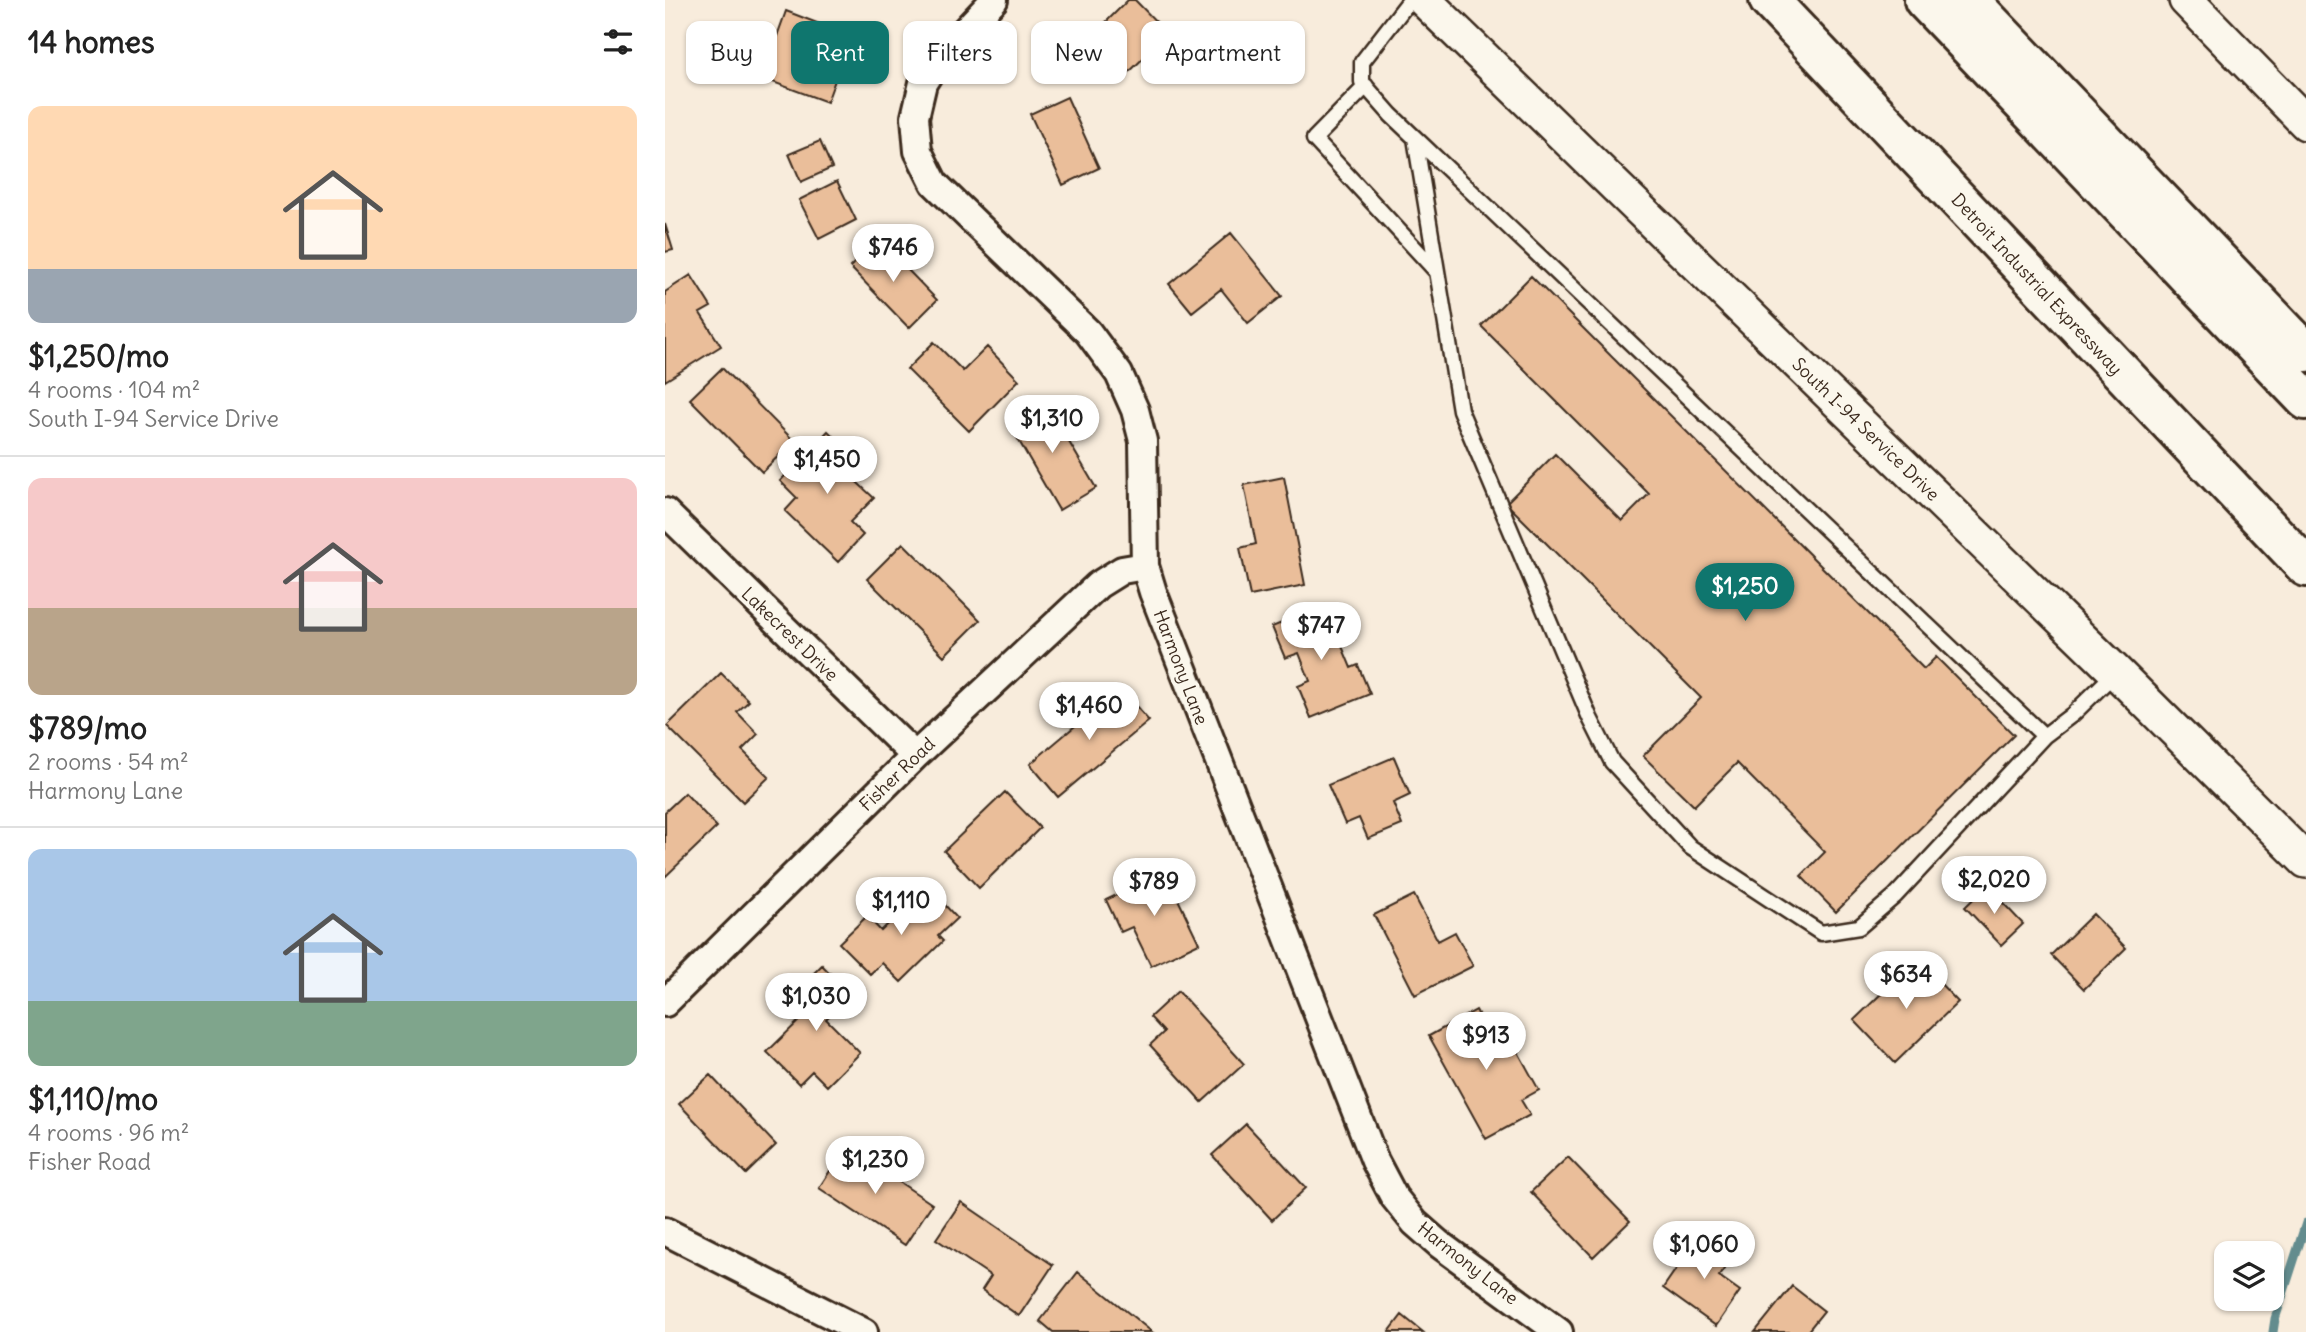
<!DOCTYPE html>
<meta charset="utf-8">
<style>
:root{--surface:#fff;--page:#f2f2f2;--text:#222;--muted:#767676;--line:#e0e0e0;--accent:#0f766e}
body{margin:0;font-family:Delius,sans-serif;background:var(--page);color:var(--text);height:100vh;display:flex;flex-direction:column;font-size:26px;white-space:nowrap}
*{box-sizing:border-box;margin:0}
p{font-size:23px;color:var(--muted)}
.icon{flex:none;width:38px;height:38px;fill:none;stroke:currentColor;stroke-width:2;stroke-linecap:round;stroke-linejoin:round}
.map{position:relative;flex:1;overflow:hidden}
.drawer{display:flex;flex-direction:column;background:var(--surface);width:665px}
.drawer>*{flex:none}
.banner{position:absolute;left:21px;top:21px;width:665px;height:63px;display:flex;gap:14px}
.buttons{position:absolute;left:1549px;top:1241px;display:grid;gap:14px}
.buttons a{display:grid;place-items:center;width:70px;height:70px;border-radius:14px;background:var(--surface);box-shadow:0 2px 5px #0004;font-size:35px}
.price{position:absolute;translate:-50% -60px;padding:0 16px;border-radius:24px;background:#fff;color:#222;font-size:23px;line-height:46px;filter:drop-shadow(0 2px 4px #0008)}
.price::after{content:'';position:absolute;left:50%;top:42px;width:21px;height:16px;margin-left:-10px;background:inherit;clip-path:polygon(0 0,100% 0,50% 100%)}
.price.selected{background:var(--accent);color:#fff}
ul{padding:0;list-style:none}
li{display:grid;align-content:center;gap:14px;height:371px;padding:0 28px}
li+li{border-top:2px solid var(--line)}
li span{display:grid;place-items:center;height:217px;border-radius:14px;color:#555}
li>.icon{margin-inline-start:auto}
span .icon{width:126px;height:126px;fill:#fffc;stroke-width:1}
li b{font-size:30px}
h2{display:flex;justify-content:space-between;align-items:center;height:84px;padding:0 28px;font-size:30px}
.tag{padding:0 24px;border-radius:14px;background:var(--surface);box-shadow:0 2px 5px #0004;font-size:24px;line-height:63px}
.tag.selected{background:var(--accent);color:#fff}
main{display:flex;flex:1;min-height:0}
.map>svg:first-child{display:block}
</style>
<main>
<section class="drawer">
<h2>14 homes<svg class="icon" aria-label="filters" viewBox="0 0 24 24"><path d="M4 7h16M4 17h16"/><circle cx="9" cy="7" r="2"/><circle cx="15" cy="17" r="2"/></svg></h2>
<ul>
<li><span style="background:linear-gradient(#ffd9b3 75%,#9aa5b1 0)"><svg class="icon" aria-label="home" viewBox="0 0 24 24"><path d="M3 11l9-7 9 7M6 9v11h12V9"/></svg></span><div><b>$1,250/mo</b><p>4 rooms · 104 m²</p><p>South I-94 Service Drive</p></div></li>
<li><span style="background:linear-gradient(#f6c9c9 60%,#b9a48a 0)"><svg class="icon" aria-label="home" viewBox="0 0 24 24"><path d="M3 11l9-7 9 7M6 9v11h12V9"/></svg></span><div><b>$789/mo</b><p>2 rooms · 54 m²</p><p>Harmony Lane</p></div></li>
<li><span style="background:linear-gradient(#a9c7e8 70%,#7fa58c 0)"><svg class="icon" aria-label="home" viewBox="0 0 24 24"><path d="M3 11l9-7 9 7M6 9v11h12V9"/></svg></span><div><b>$1,110/mo</b><p>4 rooms · 96 m²</p><p>Fisher Road</p></div></li>
</ul>
</section>
<div class="map">
<svg width="1641" height="1332" viewBox="0 0 1641 1332">
<rect width="100%" height="100%" fill="#f8ecdc"/>
<filter id="ink" filterUnits="userSpaceOnUse"><feTurbulence type="fractalNoise" baseFrequency=".0143" numOctaves="2"/><feDisplacementMap in="SourceGraphic" scale="14" xChannelSelector="R" yChannelSelector="G"/><feConvolveMatrix kernelMatrix="1 2 1 2 8 2 1 2 1" color-interpolation-filters="sRGB"/></filter>
<g filter="url(#ink)">
<g fill="none" stroke-linecap="round" stroke-linejoin="round">
<path stroke="#638c8e" stroke-width="9" d="M1608,1332L1610,1319L1641,1223"/>
</g>
<path fill="#eabe9a" stroke="#3b2a1e" stroke-width="2" d="M463,0H470L503,34L455,81L419,44Z
M121,11L186,36L162,102L97,78Z
M402,97L434,168L398,185L365,114Z
M155,141L167,168L136,182L124,154Z
M172,181L191,220L154,239L134,200Z
M0,224L8,250L0,252Z
M566,233L617,296L583,323L556,289L527,312L504,284Z
M213,239L272,300L244,328L185,267Z
M26,275L46,307L35,313L56,346L0,381V292Z
M866,276L1259,669L1271,657L1349,735L1171,912L1136,876L1160,852L1072,763L1029,806L978,756L1036,698L841,503L890,454L957,521L984,494L816,326Z
M269,342L298,371L322,347L354,380L304,431L242,369Z
M57,368L129,441L97,472L25,399Z
M380,401L431,488L394,510L343,422Z
M163,431L192,459L180,471L209,498L185,522L198,535L173,562L120,511L132,498L115,481Z
M619,477L640,585L585,596L575,548L591,544L579,485Z
M238,543L315,620L279,656L202,579Z
M660,605L686,668L693,665L705,694L646,718L633,686L645,681L634,653L620,658L607,627Z
M56,673L84,701L72,712L93,734L77,750L104,777L78,802L2,726Z
M455,688L484,721L393,797L365,764Z
M729,757L745,795L728,803L737,825L703,839L694,818L680,824L663,785Z
M340,792L375,828L314,888L279,851Z
M20,793L52,827L0,877V812Z
M500,872L534,943L486,966L467,927L456,932L441,900Z
M262,886L292,918L273,936L278,941L236,982L217,963L205,974L174,943L202,916L216,931Z
M1322,886L1358,924L1336,945L1300,907Z
M749,895L773,941L790,932L808,966L750,995L709,915Z
M1428,914L1461,948L1419,989L1386,955Z
M1252,959L1293,1002L1230,1063L1189,1020Z
M157,965L185,994L161,1019L195,1053L162,1086L147,1071L134,1084L102,1052L145,1010L128,994Z
M513,991L579,1064L537,1102L485,1045L499,1032L485,1017Z
M811,1010L821,1029L836,1021L874,1090L856,1100L865,1115L821,1139L764,1036Z
M45,1075L111,1145L81,1174L14,1104Z
M581,1124L641,1188L607,1220L547,1155Z
M181,1146L267,1204L240,1245L154,1188Z
M903,1157L965,1221L928,1257L866,1192Z
M296,1202L388,1265L354,1316L317,1290L326,1276L271,1239Z
M1035,1234L1068,1257L1054,1276L1075,1291L1051,1326L998,1288Z
M413,1272L487,1332H388L375,1321Z
M1127,1286L1159,1311L1142,1332H1090Z
M737,1315L758,1332H724Z"/>
<g fill="none" stroke-linecap="round" stroke-linejoin="round">
<g stroke="#3b2a1e" stroke-width="19">
<path id="service" d="M745,0L697,62V82L726,115L1379,736L1408,714L1451,672
M701,86L649,139L772,272
M750,138L795,410L925,718L947,762L1025,847L1156,933L1194,927L1230,896L1379,736"/>
</g>
<g stroke="#3b2a1e" stroke-width="32">
<path id="minor" d="M329,0L274,58L258,83L250,117L253,151L269,183L423,332L454,374L470,410L478,441L480,566L488,592L710,1161L729,1197L750,1223L774,1244L894,1332
M0,512L250,756
M0,1003L250,756L433,585L457,570L480,566
M0,1231L199,1332"/>
</g>
<g stroke="#3b2a1e" stroke-width="38">
<path id="tertiary" d="M759,0L1451,672L1641,861
M1521,0L1641,123"/>
</g>
<g stroke="#3b2a1e" stroke-width="44">
<path id="motorway" d="M1104,0L1641,567
M1259,0L1641,400
M1304,0L1641,352"/>
</g>
<use href="#service" stroke="#fbf7ec" stroke-width="14"/>
<use href="#minor" stroke="#fbf7ec" stroke-width="26"/>
<use href="#tertiary" stroke="#fbf7ec" stroke-width="33"/>
<use href="#motorway" stroke="#fbf7ec" stroke-width="38"/>
</g>
</g>
<g text-anchor="middle" dominant-baseline="central" stroke-width="7" stroke-linejoin="round" paint-order="stroke">
<g font-size="18" fill="#3b2a1e" stroke="#fbf7ec">
<text transform="translate(1372 284) rotate(47)">Detroit Industrial Expressway</text>
<text transform="translate(1201 429) rotate(44)">South I-94 Service Drive</text>
<text transform="translate(125 634) rotate(44)">Lakecrest Drive</text>
<text transform="translate(516 667) rotate(69)">Harmony Lane</text>
<text transform="translate(232 774) rotate(-44)">Fisher Road</text>
<text transform="translate(803 1263) rotate(38)">Harmony Lane</text>
</g>
</g>
</svg>
<div class="buttons">
<a><svg class="icon" aria-label="layers" viewBox="0 0 24 24"><path d="M12 4l9 5-9 5-9-5zM3 14l9 5 9-5"/></svg></a>
</div>
<b class="price" style="left:228px;top:284px">$746</b>
<b class="price" style="left:387px;top:455px">$1,310</b>
<b class="price" style="left:162px;top:496px">$1,450</b>
<b class="price selected" style="left:1080px;top:623px">$1,250</b>
<b class="price" style="left:656px;top:662px">$747</b>
<b class="price" style="left:424px;top:742px">$1,460</b>
<b class="price" style="left:1329px;top:916px">$2,020</b>
<b class="price" style="left:489px;top:918px">$789</b>
<b class="price" style="left:236px;top:937px">$1,110</b>
<b class="price" style="left:1241px;top:1011px">$634</b>
<b class="price" style="left:151px;top:1033px">$1,030</b>
<b class="price" style="left:821px;top:1072px">$913</b>
<b class="price" style="left:210px;top:1196px">$1,230</b>
<b class="price" style="left:1039px;top:1281px">$1,060</b>
<div class="banner">
<a class="tag">Buy</a>
<a class="tag selected">Rent</a>
<a class="tag">Filters</a>
<a class="tag">New</a>
<a class="tag">Apartment</a>
</div>
</div>
</main>
